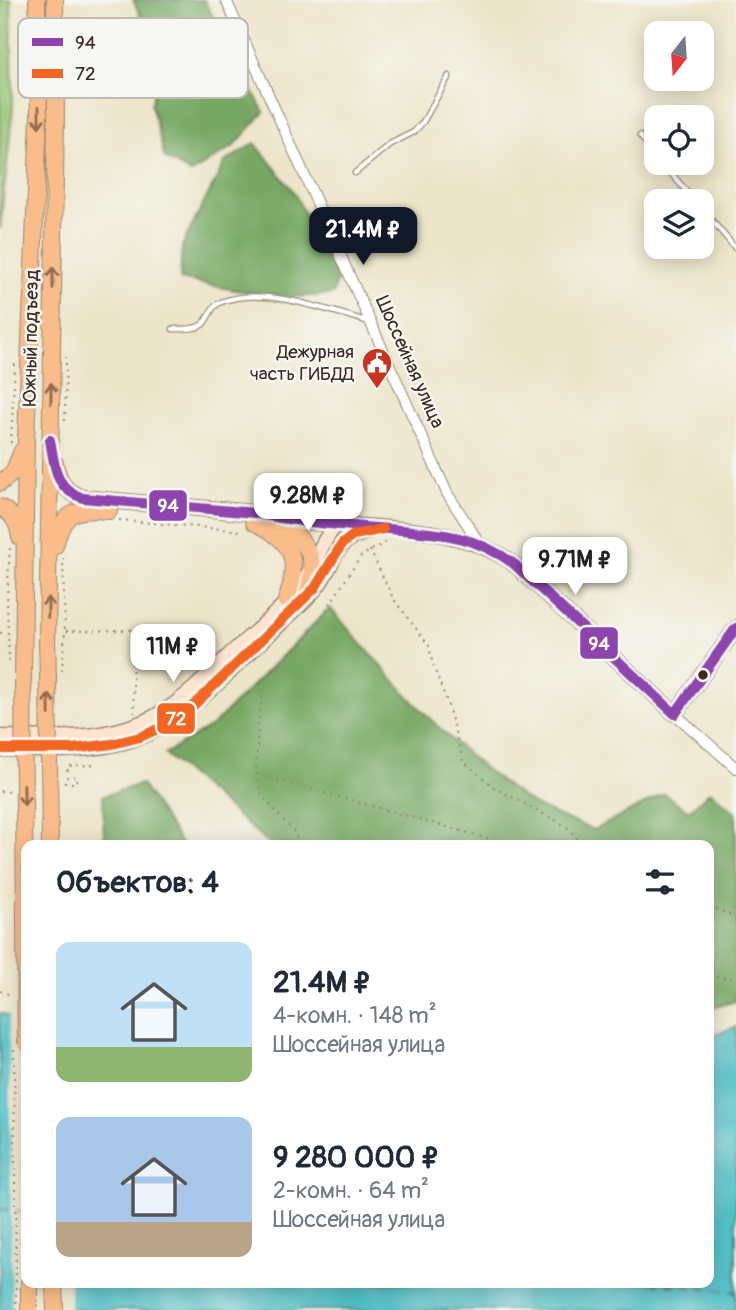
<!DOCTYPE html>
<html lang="ru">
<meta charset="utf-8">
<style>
:root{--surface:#fff;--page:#f6f6f7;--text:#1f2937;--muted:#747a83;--accent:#111827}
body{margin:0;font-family:Pangolin,sans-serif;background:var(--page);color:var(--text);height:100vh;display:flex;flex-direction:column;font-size:26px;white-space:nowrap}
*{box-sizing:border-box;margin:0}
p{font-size:23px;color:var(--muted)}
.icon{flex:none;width:38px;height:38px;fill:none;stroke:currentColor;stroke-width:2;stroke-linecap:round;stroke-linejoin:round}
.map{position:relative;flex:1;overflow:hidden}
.panel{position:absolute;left:21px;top:840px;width:693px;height:448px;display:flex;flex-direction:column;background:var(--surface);border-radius:14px;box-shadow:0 4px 18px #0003}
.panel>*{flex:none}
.needle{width:46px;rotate:197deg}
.tools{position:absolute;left:644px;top:21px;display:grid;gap:14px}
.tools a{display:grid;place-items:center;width:70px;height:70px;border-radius:14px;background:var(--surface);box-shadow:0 4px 18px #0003;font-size:35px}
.price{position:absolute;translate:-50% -60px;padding:0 16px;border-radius:14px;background:#fff;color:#222;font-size:23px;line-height:46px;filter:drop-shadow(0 2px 4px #0008)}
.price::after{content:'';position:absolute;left:50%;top:42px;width:21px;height:16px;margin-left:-10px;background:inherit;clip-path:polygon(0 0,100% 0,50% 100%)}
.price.current{background:var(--accent);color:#fff}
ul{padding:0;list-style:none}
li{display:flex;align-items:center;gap:21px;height:175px;padding:0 35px}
li span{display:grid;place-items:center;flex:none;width:196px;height:140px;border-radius:14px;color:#555}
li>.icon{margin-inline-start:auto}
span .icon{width:84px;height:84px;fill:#fffc;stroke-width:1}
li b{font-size:30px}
h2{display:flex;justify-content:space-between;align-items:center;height:84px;padding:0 35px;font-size:30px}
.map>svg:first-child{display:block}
</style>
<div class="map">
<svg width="736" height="1310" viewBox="0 0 736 1310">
<rect width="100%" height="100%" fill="#f6f6f2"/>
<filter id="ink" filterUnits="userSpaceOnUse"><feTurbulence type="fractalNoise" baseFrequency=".0143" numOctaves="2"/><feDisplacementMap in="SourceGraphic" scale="14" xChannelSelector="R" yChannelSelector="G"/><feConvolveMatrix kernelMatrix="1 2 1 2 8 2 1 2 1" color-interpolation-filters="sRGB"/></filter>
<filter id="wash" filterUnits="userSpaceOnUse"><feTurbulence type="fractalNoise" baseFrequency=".00686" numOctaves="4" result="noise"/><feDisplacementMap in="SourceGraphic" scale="28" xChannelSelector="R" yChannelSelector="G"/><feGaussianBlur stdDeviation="1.57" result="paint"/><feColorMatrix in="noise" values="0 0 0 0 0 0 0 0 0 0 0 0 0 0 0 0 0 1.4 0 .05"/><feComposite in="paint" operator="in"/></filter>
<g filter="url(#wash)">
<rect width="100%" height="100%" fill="#ede5c9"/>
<path fill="#94c271" stroke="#687648" stroke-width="2" d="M0,0H11L13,106L0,229Z"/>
<path fill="#77a863" stroke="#596940" stroke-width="2" d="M133,0H204L264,112L234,146L191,173L165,158L151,105L161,59Z
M255,143L293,191L337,277L333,294C283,302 229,289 180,279L182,246L225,162Z
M330,608C390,676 449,748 525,799C545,812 572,821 594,830L664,794L689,811L710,791L736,813V1001L709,1009V845H271L165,754L213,725Z
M141,784L182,845H104L103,796Z"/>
<path fill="#51bfc6" stroke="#467472" stroke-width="2" d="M0,1013L26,1022V1283H709V1037L736,1027V1310H0Z"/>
<path fill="#ede5c9" d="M9,1012L26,1019V1283H70V1310H12Z"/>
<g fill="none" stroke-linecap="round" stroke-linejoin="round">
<path stroke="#425750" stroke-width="2" stroke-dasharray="9 7" stroke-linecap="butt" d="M0,1209L26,1212
M651,1283L736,1292"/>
</g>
</g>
<g filter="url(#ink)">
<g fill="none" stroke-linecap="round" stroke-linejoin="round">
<g stroke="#948874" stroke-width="7">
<path id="lane" d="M640,136L656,155
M662,163L695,201
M355,173L390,144L414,132L423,122L449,76
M702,209L736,249
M173,329C181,329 198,330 204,323C210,316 211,306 221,302C264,285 328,311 370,322"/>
</g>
<g stroke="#948874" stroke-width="12">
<path id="street" d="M226,0L447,493L480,544
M675,714L736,768"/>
</g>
<g stroke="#948874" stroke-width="17">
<path id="secondary" d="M0,737C53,738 114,742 161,713C189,697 211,672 234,651C256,631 281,611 299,588C315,568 319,543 337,524C398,530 463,527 514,564L675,714L736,628
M0,749C45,750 94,753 137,738C183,722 216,684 250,652C272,631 295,611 315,589C338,562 330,540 371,531"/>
</g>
<g stroke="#948874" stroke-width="18">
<path id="primary" d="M55,463C59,482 65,492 83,498L255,513L282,520L337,524
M0,483L13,473L22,451
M0,507C13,514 18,523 20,537
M282,520C309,547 319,558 307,596
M254,522C293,541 301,559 286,601
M55,546C64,511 74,508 109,511
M48,677L47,642L56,117L55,0
M23,678L26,439L39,117L37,0
M29,1283V1310
M54,1283L55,1310"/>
</g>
<path stroke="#948874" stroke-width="2" stroke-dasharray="2 5" stroke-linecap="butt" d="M65,421L66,357
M11,443L15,364
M119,520L243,531
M370,550L393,598L429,646L433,665L447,702L463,761L495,788L566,826L583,845
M66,631L131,630L134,713
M0,633L7,632
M9,662L7,600L10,545
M62,671L65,631L63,558
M257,774L512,845
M64,783H76L77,776L67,777L68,766L92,765V761
M0,791L9,792
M299,845L294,832L262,796L256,774L258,723L265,679L306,641L361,556L386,542
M709,906L736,917
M709,977L736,978
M0,991L11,995"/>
<use href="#lane" stroke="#fff" stroke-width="4.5"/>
<use href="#street" stroke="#fff" stroke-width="10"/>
<use href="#secondary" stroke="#fde4d0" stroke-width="14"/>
<use href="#primary" stroke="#f9bc8a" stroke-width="16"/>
<g stroke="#948874" stroke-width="18" stroke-linecap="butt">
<path id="primary-bridge" d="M48,677L50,845
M23,678L26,1044"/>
</g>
<path stroke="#948874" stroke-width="2" stroke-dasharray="2 5" stroke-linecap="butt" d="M14,1049L16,1310"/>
<use href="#primary-bridge" stroke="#f9bc8a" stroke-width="16"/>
<g stroke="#f6f6f2" stroke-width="16">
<path id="bus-1" d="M50,440C55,466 54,489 83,498L255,513C298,523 343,525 388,529C437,533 473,534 514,564L675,714L736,628"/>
</g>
<g stroke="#f6f6f2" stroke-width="16">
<path id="bus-2" d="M0,749H72L112,744L140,737L167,725L194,705L315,588L342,544L354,535L383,529"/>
</g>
<use href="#bus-1" stroke="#8e44ad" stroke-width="10"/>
<use href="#bus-2" stroke="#f26522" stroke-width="10"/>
</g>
<defs><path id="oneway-shaft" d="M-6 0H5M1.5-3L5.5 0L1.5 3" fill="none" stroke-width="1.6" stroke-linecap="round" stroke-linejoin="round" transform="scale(1.75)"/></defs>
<g stroke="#906c4f">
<use href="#oneway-shaft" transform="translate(39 117) rotate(90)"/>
<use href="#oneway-shaft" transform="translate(53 278) rotate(-89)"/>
<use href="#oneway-shaft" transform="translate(51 393) rotate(-89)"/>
<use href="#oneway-shaft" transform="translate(48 607) rotate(-89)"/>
<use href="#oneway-shaft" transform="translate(49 704) rotate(-91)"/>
<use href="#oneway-shaft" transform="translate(24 795) rotate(89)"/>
</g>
</g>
<defs>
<g id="civic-pin" transform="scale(1.575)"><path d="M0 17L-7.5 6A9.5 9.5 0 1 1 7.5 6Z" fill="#c8321e" stroke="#f6f6f2"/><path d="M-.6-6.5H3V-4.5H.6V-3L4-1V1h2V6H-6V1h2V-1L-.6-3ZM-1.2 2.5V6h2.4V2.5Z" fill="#fff"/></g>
</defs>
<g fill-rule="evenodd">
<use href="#civic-pin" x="377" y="363"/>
</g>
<circle fill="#3b2a1e" stroke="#f6f6f2" stroke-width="2.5" cx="703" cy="675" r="6"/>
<g text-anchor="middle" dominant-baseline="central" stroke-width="5" stroke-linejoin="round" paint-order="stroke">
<g font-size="19" fill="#3b2a1e" stroke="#f6f6f2">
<text transform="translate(31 338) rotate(-89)">Южный подъезд</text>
<text transform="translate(410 362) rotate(66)">Шоссейная улица</text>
</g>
<g font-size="19" fill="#3b2a1e" stroke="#f6f6f2" text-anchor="end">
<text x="354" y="352">Дежурная<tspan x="354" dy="22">часть ГИБДД</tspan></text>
</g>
</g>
<rect x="18" y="18" width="230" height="80" rx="10" fill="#f6f6f2" stroke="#beb9b2" stroke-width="2"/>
<rect x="32" y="38" width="31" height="8" fill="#8e44ad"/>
<rect x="32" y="69" width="31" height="9" fill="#f26522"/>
<g font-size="19" fill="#3b2a1e">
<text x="75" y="49">94</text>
<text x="75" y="80">72</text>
</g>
<g stroke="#f6f6f2" stroke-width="2.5">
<rect x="148" y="489" width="40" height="33" rx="7" fill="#8e44ad"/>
<rect x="579" y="626" width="40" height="34" rx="7" fill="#8e44ad"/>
<rect x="156" y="702" width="40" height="33" rx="7" fill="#f26522"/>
</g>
<g font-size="19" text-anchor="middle" font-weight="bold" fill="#fff">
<text x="168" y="512">94</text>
<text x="599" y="650">94</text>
<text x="176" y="725">72</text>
</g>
</svg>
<div class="tools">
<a><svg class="needle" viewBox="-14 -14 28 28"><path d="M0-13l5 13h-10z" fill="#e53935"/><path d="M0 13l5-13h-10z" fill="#747a83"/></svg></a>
<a><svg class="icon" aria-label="locate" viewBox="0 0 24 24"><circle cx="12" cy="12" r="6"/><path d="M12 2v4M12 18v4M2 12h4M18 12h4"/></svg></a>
<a><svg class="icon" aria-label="layers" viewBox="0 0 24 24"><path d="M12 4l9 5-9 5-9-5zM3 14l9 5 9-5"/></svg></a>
</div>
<b class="price current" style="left:363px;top:267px">21.4M ₽</b>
<b class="price" style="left:308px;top:533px">9.28M ₽</b>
<b class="price" style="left:575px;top:597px">9.71M ₽</b>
<b class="price" style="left:173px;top:684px">11M ₽</b>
<section class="panel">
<h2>Объектов: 4<svg class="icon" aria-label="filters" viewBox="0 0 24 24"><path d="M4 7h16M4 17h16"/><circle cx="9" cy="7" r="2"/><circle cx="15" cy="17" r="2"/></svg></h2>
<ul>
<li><span style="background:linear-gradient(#bfe0f5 75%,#8fb573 0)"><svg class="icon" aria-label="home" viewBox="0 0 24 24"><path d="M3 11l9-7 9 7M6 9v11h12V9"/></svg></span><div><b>21.4M ₽</b><p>4-комн. · 148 m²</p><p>Шоссейная улица</p></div></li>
<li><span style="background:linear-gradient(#a9c7e8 75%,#b9a48a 0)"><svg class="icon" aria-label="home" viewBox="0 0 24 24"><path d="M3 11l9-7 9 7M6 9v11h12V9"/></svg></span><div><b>9 280 000 ₽</b><p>2-комн. · 64 m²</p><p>Шоссейная улица</p></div></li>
</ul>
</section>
</div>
